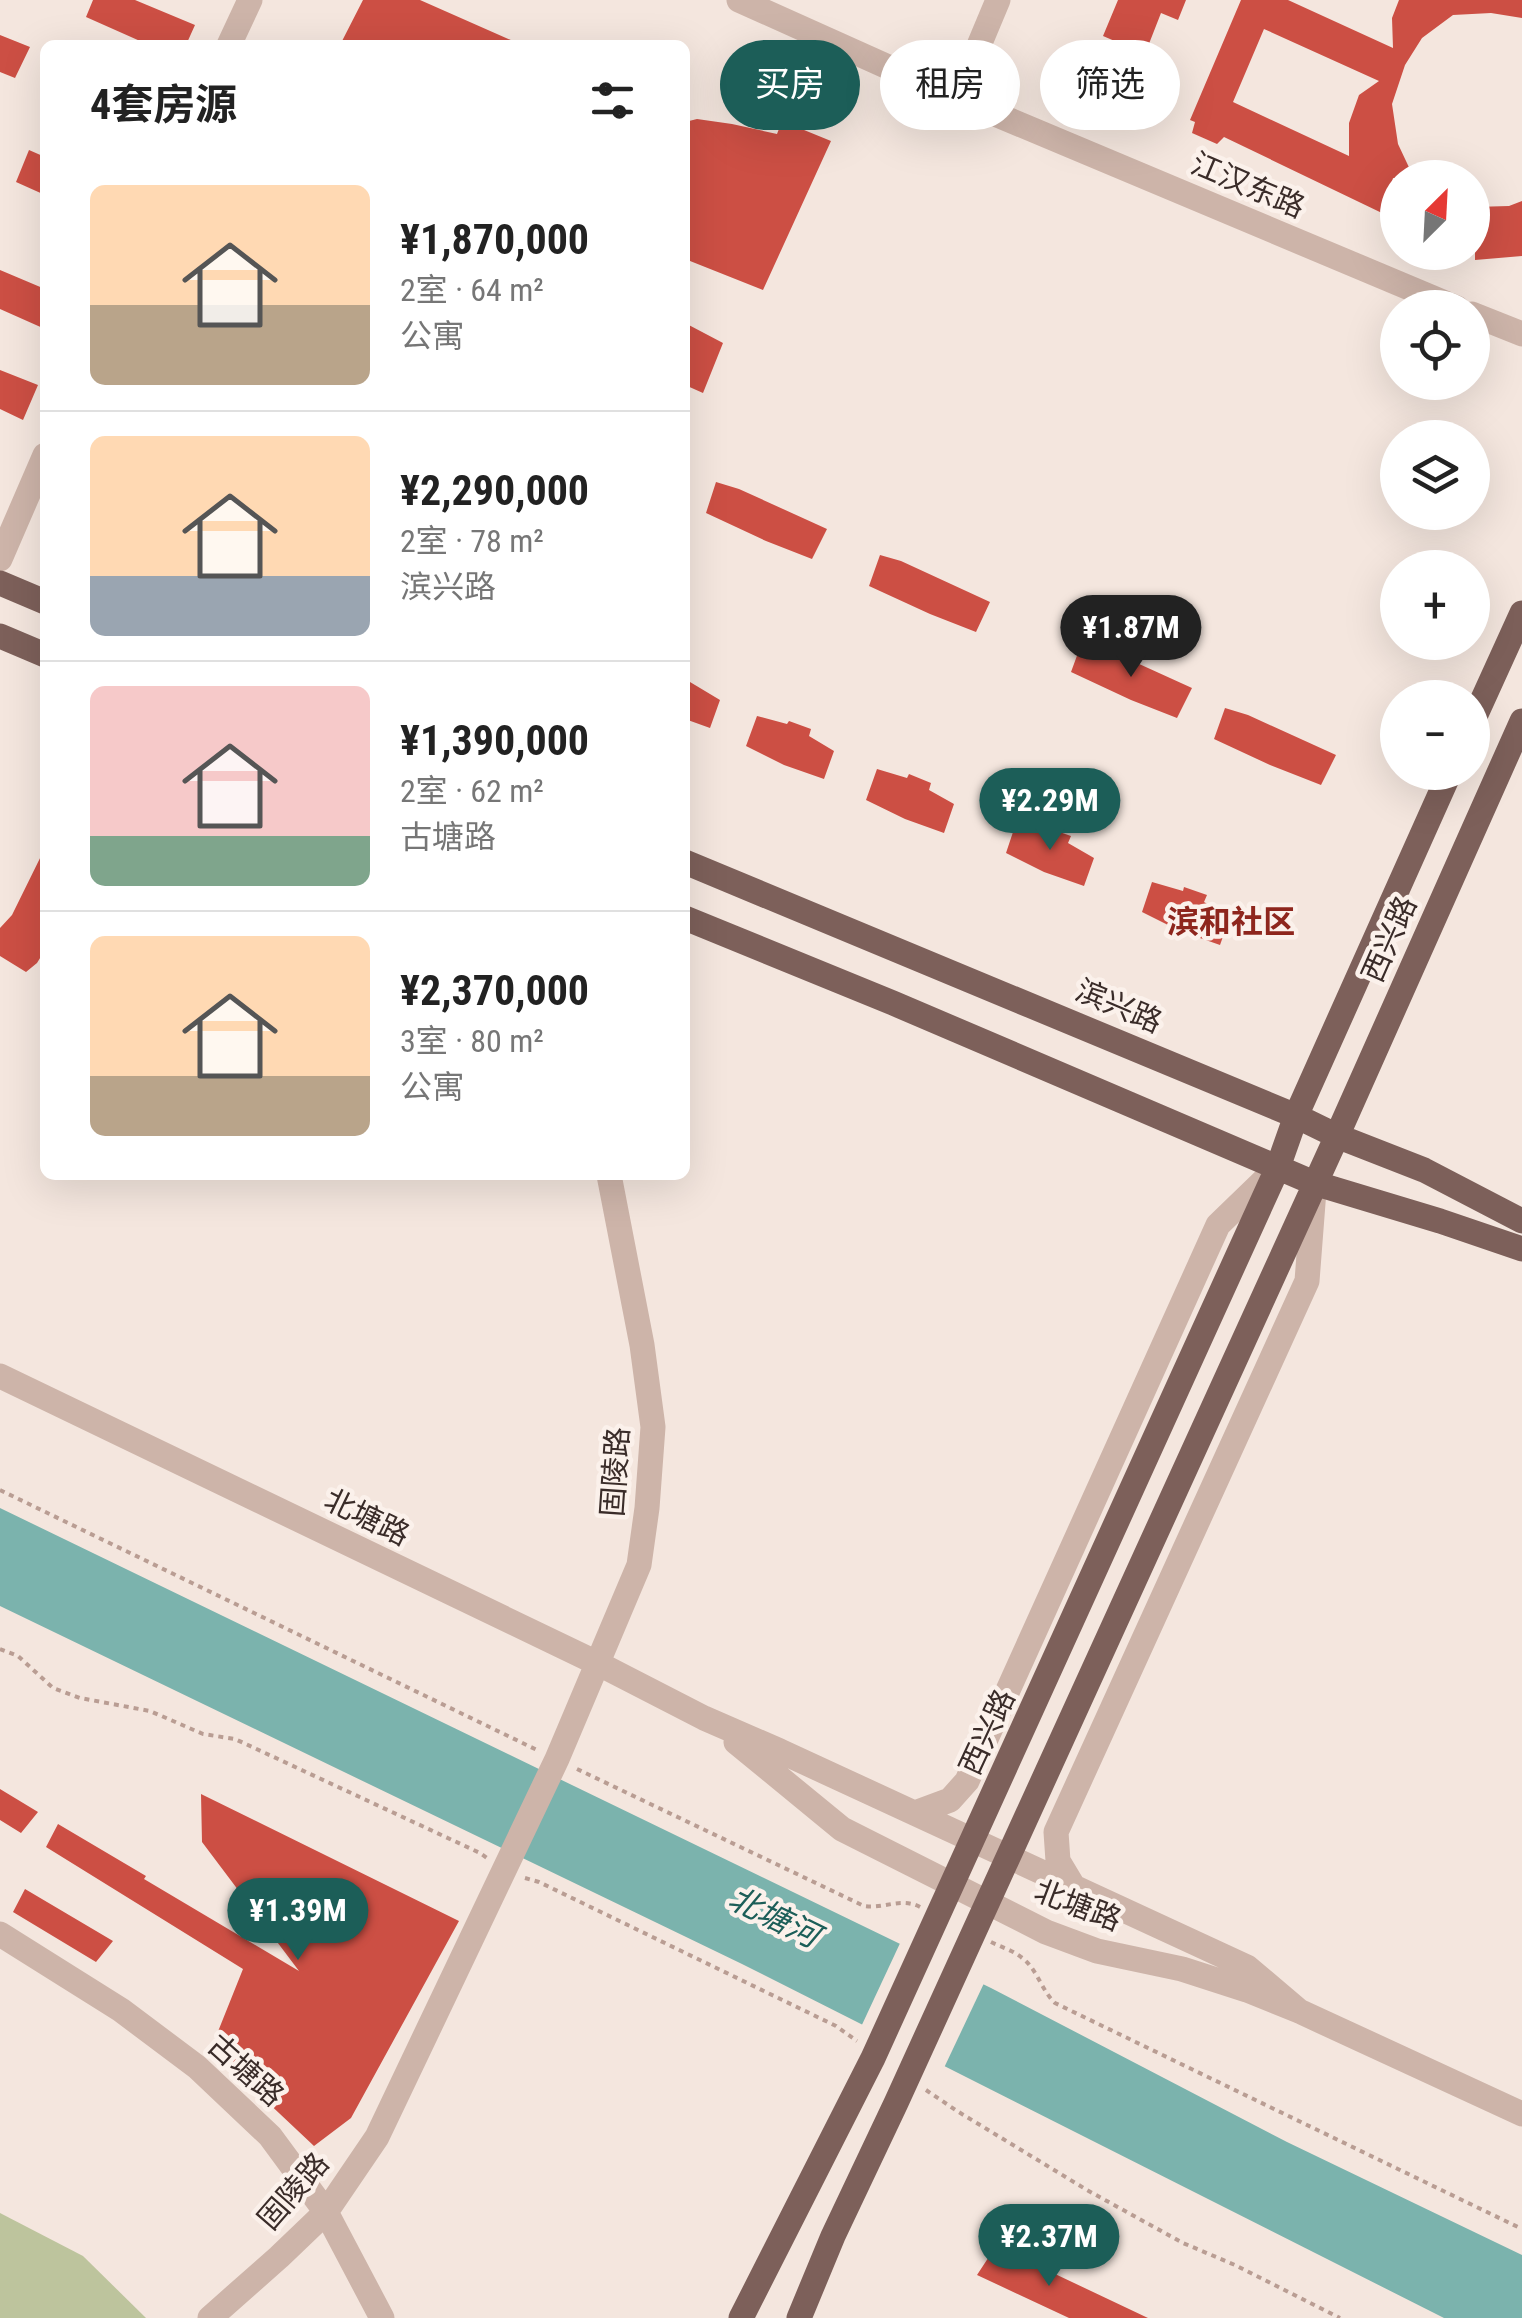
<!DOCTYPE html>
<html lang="zh">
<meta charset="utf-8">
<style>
:root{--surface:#fff;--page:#f2f2f2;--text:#222;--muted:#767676;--line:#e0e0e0;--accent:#1c5e58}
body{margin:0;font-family:"Roboto Condensed","Noto Sans SC",sans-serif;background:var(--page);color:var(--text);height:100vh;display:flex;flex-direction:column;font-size:38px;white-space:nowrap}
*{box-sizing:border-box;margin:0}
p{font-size:32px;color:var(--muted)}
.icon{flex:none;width:55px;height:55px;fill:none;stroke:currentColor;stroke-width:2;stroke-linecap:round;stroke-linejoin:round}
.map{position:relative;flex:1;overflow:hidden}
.panel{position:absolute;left:40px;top:40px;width:650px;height:1140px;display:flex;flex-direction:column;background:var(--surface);border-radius:15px;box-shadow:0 10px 40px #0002}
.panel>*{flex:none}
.top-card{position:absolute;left:720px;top:40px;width:650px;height:90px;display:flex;gap:20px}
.needle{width:65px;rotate:24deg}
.buttons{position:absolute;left:1380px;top:160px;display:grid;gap:20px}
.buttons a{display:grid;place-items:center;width:110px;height:110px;border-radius:50%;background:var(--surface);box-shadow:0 10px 40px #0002;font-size:50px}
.price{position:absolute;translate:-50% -85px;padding:0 22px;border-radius:35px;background:var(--accent);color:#fff;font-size:32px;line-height:65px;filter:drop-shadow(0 2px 5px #0008)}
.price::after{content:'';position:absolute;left:50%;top:60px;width:30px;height:22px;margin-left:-15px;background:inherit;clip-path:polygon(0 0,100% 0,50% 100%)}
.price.current{background:#222;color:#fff}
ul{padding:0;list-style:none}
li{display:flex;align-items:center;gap:30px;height:250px;padding:0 50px}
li+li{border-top:2px solid var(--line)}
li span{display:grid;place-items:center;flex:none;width:280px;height:200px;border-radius:15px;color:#555}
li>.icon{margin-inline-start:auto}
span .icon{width:120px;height:120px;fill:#fffc;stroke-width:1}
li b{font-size:42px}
h2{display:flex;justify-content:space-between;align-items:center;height:120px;padding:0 50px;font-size:42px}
.pill{padding:0 35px;border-radius:45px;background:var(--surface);box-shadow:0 10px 40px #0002;font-size:35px;line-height:90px}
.pill.current{background:var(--accent);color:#fff}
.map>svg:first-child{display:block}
</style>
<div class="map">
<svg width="1522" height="2318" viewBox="0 0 1522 2318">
<rect width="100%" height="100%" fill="#f4e6de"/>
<path fill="#bdc49d" d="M0,2213L83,2256L146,2318H0Z"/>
<path fill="#7bb3ad" d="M0,1508L991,1988L1287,2142L1522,2255V2318H1444L742,1964L0,1606Z"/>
<path fill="#f4e6de" d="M902,1939L986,1979L943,2070L860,2029Z"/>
<path fill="#cc4f44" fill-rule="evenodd" d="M93,0H135L195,25L186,45H149L86,17Z
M363,0H420L522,45H340Z
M1118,0H1186L1178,20L1161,13L1145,54L1103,36Z
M1241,0H1288L1393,48L1392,18L1399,0H1522V18L1491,13L1453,15L1422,38L1405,65L1392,104L1398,144L1414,178H1393L1384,214L1224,137L1217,144L1192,133L1195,122L1190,120ZM1264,29L1379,81L1359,95L1349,123V156L1233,102Z
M0,35L30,47L15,78L0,72Z
M697,119L732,124L777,134L782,121L831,141L763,290L685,259V122Z
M29,150L45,157V195L16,182Z
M1522,201V256L1475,260V234L1482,227L1473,218L1474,207L1509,206Z
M0,270L45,289V329L0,309Z
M685,323L723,343L703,393L685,385Z
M0,370L38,385L23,420L0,409Z
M716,482L739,489L827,529L812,559L766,541L706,513Z
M880,555L901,561L990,602L976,632L930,614L869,586Z
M1082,642L1104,648L1192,688L1177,718L1131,700L1071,672Z
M685,679L720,700L710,728L685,719Z
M1225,708L1248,715L1336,755L1321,785L1270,765L1214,739Z
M757,716L787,724L789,721L811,729L809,736L834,751L824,779L784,765L746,746Z
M877,769L907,778L909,774L931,783L929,790L954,804L944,833L905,819L866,800Z
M1016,823L1047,831L1048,828L1071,836L1068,843L1094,858L1084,886L1044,872L1006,853Z
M45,848V950L37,963L26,972L0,956V928L12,915Z
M1152,882L1183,891L1184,887L1207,895L1204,902L1230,917L1220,945L1180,931L1142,912Z
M0,1789L38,1812L21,1833L0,1820Z
M201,1794L459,1921L351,2118L314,2146L211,2049L243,1969L46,1847L58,1824L146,1876L144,1879L299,1971L202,1842Z
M25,1889L113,1941L96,1962L13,1912Z
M996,2246L1148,2318H1069L977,2275Z"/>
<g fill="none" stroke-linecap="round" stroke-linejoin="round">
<path stroke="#b99d93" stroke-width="4" stroke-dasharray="5 5" stroke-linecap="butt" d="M0,1490L537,1750
M0,1649L18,1656L53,1688L80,1698L150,1711L203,1734L235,1739L480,1853L487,1858
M577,1769L864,1906C884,1909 901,1897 920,1907
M525,1878L539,1882L836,2026L857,2041
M991,1942C1001,1947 1012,1950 1021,1957C1037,1968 1041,1990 1055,2003L1522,2229
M926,2090L957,2111L1087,2190L1183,2243L1235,2265L1340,2318"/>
<path stroke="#cdb4a9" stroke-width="25" d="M739,0L957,98L1457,308
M229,45L250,0
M957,98L998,0
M1472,314L1522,334
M0,559L45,455
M0,1376L599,1664L704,1718L780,1751L1247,1967L1299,2011
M736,1742L842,1829L1046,1932L1097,1951L1182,1969L1247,1990L1299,2011L1522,2114
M915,1813L950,1800L967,1781L1218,1225L1278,1167
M1073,1886L1058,1861L1056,1832L1307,1281L1314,1190
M0,1934L121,2010L197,2067L270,2136L326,2212L382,2318
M210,2318L279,2257L326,2212L377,2137L557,1759L639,1565L647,1508L653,1427L642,1345L609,1175"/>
<path stroke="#7d605a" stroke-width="25" d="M0,583L45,602
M0,636L45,655
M1472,723L1522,613
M685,862L1296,1116L1337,1136L1424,1170L1522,1221
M685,918L893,1003L1314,1183L1440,1221L1522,1249
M741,2318L873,2058L1278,1167L1296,1116L1450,772
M799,2318L833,2236L896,2103L1337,1136L1522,721"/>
</g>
<g text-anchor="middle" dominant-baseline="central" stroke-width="9" stroke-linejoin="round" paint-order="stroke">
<g font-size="30" fill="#3a2c29" stroke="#fbf1eb">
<text transform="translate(1248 185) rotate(23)">江汉东路</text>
<text transform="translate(1389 939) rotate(-66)">西兴路</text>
<text transform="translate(1119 1006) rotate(23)">滨兴路</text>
<text transform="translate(615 1472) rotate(-86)">固陵路</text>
<text transform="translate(367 1517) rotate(26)">北塘路</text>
<text transform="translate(987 1732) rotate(-65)">西兴路</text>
<text transform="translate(1078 1905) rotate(21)">北塘路</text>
<text transform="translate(246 2070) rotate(42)">古塘路</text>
<text transform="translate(293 2191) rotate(-49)">固陵路</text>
</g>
<g font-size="32" font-weight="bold" fill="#8e261d" stroke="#fbf1eb">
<text x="1231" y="922">滨和社区</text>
</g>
<g font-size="32" font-style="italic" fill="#1c5e58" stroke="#fbf1eb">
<text transform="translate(774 1917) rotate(26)">北塘河</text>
</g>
</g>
</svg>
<div class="buttons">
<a><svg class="needle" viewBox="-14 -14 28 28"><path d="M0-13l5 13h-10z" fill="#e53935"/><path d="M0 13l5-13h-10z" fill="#767676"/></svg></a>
<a><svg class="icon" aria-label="locate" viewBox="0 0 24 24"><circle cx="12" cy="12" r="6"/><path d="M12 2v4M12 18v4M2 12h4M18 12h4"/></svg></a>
<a><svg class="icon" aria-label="layers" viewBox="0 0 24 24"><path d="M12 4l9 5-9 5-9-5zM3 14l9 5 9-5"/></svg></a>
<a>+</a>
<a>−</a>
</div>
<b class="price current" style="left:1131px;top:680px">¥1.87M</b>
<b class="price" style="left:1050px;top:853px">¥2.29M</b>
<b class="price" style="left:298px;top:1963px">¥1.39M</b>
<b class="price" style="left:1049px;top:2289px">¥2.37M</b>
<div class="top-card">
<a class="pill current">买房</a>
<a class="pill">租房</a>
<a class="pill">筛选</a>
</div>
<section class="panel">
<h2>4套房源<svg class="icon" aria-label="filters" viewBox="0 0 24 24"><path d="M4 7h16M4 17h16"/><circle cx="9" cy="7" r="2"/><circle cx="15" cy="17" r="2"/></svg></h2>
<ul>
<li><span style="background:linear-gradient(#ffd9b3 60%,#b9a48a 0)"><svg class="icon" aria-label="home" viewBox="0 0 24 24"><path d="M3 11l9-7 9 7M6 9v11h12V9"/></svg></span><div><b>¥1,870,000</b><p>2室 · 64 m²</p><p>公寓</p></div></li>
<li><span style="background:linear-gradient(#ffd9b3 70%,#9aa5b1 0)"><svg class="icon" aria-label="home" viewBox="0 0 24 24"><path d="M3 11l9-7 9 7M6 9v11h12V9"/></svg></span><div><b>¥2,290,000</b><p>2室 · 78 m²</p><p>滨兴路</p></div></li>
<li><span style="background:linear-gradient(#f6c9c9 75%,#7fa58c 0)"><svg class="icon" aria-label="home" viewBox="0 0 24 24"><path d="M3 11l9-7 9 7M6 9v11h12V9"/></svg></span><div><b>¥1,390,000</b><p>2室 · 62 m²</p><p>古塘路</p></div></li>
<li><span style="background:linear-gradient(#ffd9b3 70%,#b9a48a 0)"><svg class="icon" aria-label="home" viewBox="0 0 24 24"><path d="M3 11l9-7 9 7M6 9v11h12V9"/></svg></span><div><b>¥2,370,000</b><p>3室 · 80 m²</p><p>公寓</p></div></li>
</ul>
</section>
</div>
